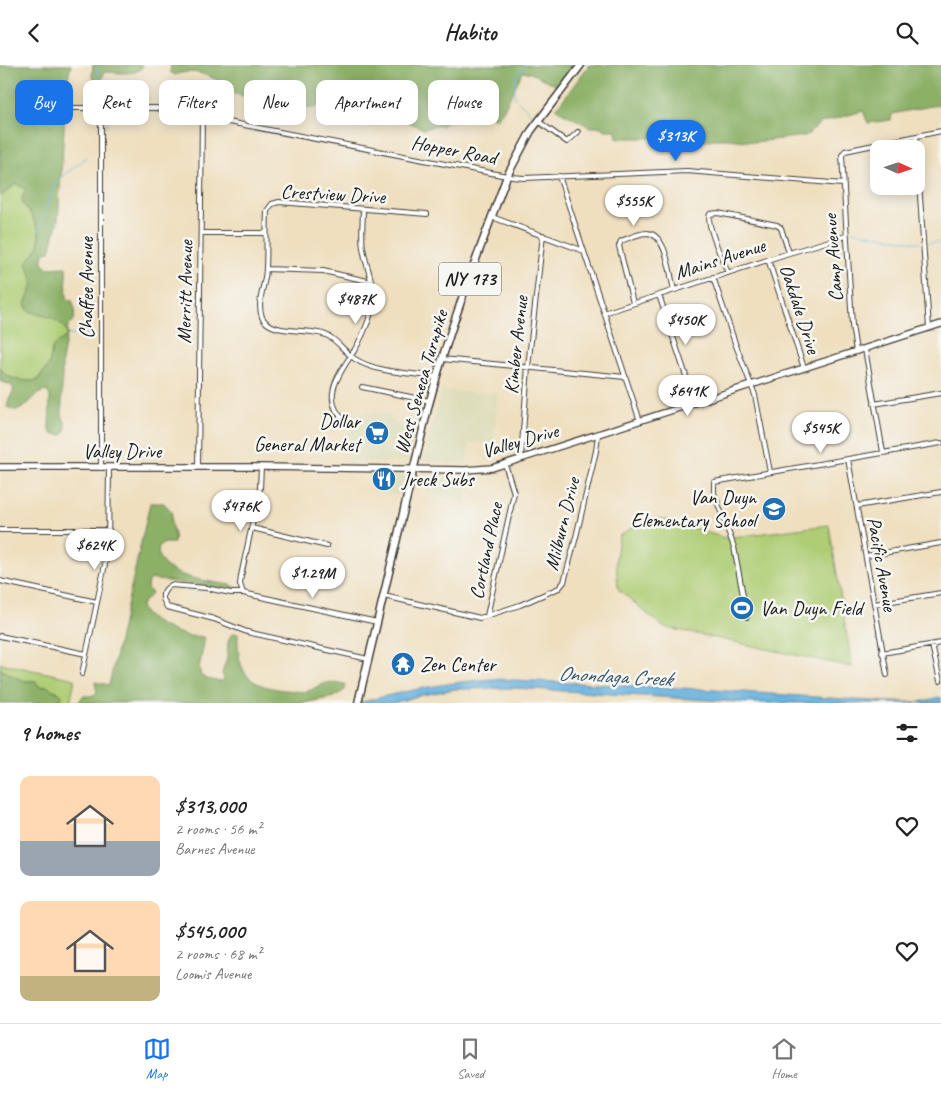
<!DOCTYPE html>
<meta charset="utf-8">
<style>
:root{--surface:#fff;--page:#f6f6f6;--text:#222;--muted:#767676;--line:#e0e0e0;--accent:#1a73e8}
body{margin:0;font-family:Caveat,sans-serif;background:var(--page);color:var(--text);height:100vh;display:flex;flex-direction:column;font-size:19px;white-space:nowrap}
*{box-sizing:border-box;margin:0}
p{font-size:16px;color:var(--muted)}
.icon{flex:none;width:28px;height:28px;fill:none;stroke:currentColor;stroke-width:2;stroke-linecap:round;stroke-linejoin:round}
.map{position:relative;height:638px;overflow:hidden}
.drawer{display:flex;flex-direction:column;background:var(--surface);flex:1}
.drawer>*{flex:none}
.banner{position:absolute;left:15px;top:15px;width:500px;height:45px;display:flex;gap:10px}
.needle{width:32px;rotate:93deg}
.controls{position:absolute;left:870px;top:75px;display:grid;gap:10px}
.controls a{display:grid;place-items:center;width:55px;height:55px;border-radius:10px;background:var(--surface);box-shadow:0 2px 12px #0003;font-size:25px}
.price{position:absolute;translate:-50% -42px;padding:0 11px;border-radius:18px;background:#fff;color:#222;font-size:16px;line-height:32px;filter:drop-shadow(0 1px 2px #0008)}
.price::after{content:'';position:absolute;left:50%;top:30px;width:15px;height:11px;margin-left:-8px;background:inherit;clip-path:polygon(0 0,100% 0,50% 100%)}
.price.selected{background:var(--accent);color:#fff}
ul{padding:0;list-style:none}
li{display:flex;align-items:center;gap:15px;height:125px;padding:0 20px}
li span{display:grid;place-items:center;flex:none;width:140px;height:100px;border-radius:10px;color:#555}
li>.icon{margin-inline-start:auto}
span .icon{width:60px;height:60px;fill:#fffc;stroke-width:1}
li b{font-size:21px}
h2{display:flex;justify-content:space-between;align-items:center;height:60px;padding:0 20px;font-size:21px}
.pill{padding:0 18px;border-radius:10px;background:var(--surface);box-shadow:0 2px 12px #0003;font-size:18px;line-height:45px}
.pill.selected{background:var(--accent);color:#fff}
header{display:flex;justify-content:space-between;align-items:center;height:65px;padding:0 20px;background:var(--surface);font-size:22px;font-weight:700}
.menu{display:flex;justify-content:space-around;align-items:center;height:70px;border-top:1px solid var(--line);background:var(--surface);font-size:14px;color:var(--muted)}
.menu a{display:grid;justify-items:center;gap:2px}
.menu .selected{color:var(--accent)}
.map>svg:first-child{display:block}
</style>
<header><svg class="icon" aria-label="back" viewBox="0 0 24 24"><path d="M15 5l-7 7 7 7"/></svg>Habito<svg class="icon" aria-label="search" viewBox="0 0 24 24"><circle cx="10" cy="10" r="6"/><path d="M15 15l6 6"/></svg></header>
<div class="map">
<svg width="941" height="638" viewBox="0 0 941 638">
<rect width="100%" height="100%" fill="#f6f6f2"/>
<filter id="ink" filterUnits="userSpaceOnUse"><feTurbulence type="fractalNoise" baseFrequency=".02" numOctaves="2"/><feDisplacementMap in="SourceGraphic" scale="10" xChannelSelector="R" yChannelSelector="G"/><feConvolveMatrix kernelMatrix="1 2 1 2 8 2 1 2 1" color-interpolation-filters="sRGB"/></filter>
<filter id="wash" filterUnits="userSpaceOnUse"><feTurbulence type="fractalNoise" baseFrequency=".0096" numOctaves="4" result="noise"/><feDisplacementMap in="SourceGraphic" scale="20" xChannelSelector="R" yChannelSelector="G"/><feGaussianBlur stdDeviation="1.12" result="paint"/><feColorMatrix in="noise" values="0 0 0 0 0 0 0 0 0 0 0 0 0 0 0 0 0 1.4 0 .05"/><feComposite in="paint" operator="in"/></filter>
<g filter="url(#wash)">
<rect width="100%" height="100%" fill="#efdfbf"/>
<path fill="#deddbb" d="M442,325L498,329L493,379L470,378L466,400L424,396L431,365Z
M354,348L389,349L395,359L416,366L408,394L402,397H349V368Z
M377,407H401L405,409L406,416L401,431L377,427Z
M429,409H472L465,437L425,428Z"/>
<path fill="#afcd75" stroke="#667448" d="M0,0L39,167V181L36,185L61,249L68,270L53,281L49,300L36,316C22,316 8,316 0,302Z
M647,453L663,454L725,473L829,460L852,602L663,562L618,524L616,495L619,471Z
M0,598L75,614L70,638H59L61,636L57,626L40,622L35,616C31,616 25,616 22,615C16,614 7,608 1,605Z"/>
<path fill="#8bb066" stroke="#546641" d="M0,0H71L67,17L58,155L50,186L45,187L43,192V199L48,203L66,202L67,234L72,235L75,245L74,254L68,262L62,297V350L66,360L65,368L63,370L52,369L49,363L50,331L48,327L44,326C30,331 24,353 7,342L9,335L14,324L11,320L0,316V302C8,316 22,316 37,316L49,300L53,281L68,270C62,252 44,252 28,246L25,238C34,221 35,216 26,199L39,181V167L32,151L23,139L22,133L26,124L16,119L0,132Z
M93,0H143C138,12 115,7 104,7L100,22L95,20L92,10Z
M171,0H574L559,22L531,8L523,7C513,23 509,40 496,54C490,50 486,50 480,50C461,48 456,50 441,61H434L424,64L380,45L365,30L360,28L332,35L315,43L306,42L297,35L291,42L273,39L271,34C260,31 240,32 232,28C226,25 222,18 217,15C204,8 189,4 175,10L170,7Z
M589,0H941V39L892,49L891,55L868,58L863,46L820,58L810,68L804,71L755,77L727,74H714L704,76L651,71V73H617L616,65H605L602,62H590L556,44Z
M150,438H164L172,447C172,450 171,453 171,456C171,464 176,469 174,478H165L159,481C151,511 211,517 231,520L236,522L238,525L158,515L152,514L148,516L147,523L152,528L141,540C142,555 176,568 189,571C195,572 200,570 205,573L199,603L201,611L207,614L222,617L224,614L222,608L227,593L228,577L231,570L234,568L238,569C237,607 246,621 285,625C292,625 301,628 308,626C314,624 320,619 326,618C331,616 339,618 345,619V625L334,632L303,638H78L83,631H91L97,628L95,617L109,620Z
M0,602L1,605L24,616H35L40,622L47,621C52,626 59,626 62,631L59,638H0Z"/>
<path fill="#65b0de" stroke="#40667d" d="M494,614L700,624L887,637H919L941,632V638H754L515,623L456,624L422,630L393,638H358C404,626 446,617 494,614Z"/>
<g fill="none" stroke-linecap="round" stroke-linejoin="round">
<path stroke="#65b0de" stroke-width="1" d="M98,0L96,25L101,41
M526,0L516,11L514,31L534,52
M103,44L108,53L107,61
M39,166L55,117L86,93
M852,166L920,178
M929,178L941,177
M68,270H95"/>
</g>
</g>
<g filter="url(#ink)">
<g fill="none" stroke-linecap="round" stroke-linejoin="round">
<g stroke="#3c3934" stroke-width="6">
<path id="minor" d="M69,43H156L512,112L524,113L687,106L843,119
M101,43V403
M538,56L567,77L578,67
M916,72L929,263
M559,111L640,356
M427,149L279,137L272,139L267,146C266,165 267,184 266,203C266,219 256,236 262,252C270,270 309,263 326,270C337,274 345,288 355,294C376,308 412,308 437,312
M492,152L584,186
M201,168H266
M768,194L804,303
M266,204L323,206L372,217
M728,208C723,196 705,158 710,149L718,148L777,160L781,163L789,188
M713,212L735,278L755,330L770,407
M659,230L695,338
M633,238L619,181L621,176C629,173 639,168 647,168C667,169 670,210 674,225
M604,248L789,188L846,171
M865,284L883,387
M856,286L852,260L842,90L845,86L941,66
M442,294L625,312
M362,322L430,336
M874,339L941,328
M346,357C319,334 339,309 354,286C360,276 365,265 369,254C379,223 368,212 363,183C361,171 363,157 363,144
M521,393L528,302L543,170
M848,394L887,610
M198,402L202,51
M857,441L941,427
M252,463L327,481
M0,465H109
M866,491L941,478
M0,516L97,537
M243,528L240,519L241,511L260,423L261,402
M384,531L480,553L520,540L559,523L564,517L576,472L596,386L598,370
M874,539L941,528
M487,551L514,428L505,399
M747,552L734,482L714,428V417L941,378
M0,571L86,589
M932,580L940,616
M882,588L941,578
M368,594L247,567L214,554L167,542L163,534V529L166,524L171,520L206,523L231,528H243L377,557
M82,609L108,485L109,403"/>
</g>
<g stroke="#3c3934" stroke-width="8">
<path id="secondary" d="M0,402H261L465,405L492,403L941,259"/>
</g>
<g stroke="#3c3934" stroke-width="9">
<path id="primary" d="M358,638L429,339C450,261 479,186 507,111L531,66L581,0"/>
</g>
<use href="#minor" stroke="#fff" stroke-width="4"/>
<use href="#secondary" stroke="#fff" stroke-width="5.5"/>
<use href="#primary" stroke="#fff" stroke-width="6"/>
</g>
</g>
<defs>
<g id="supermarket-disc" transform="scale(1.25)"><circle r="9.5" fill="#1f6fb2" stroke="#f6f6f2"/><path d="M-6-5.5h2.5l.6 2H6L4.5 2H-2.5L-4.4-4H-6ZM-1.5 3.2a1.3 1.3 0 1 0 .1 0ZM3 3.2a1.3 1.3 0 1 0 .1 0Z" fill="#fff"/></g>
<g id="restaurant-disc" transform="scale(1.25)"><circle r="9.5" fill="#1f6fb2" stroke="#f6f6f2"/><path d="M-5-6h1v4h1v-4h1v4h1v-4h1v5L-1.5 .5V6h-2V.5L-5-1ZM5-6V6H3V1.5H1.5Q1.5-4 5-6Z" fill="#fff"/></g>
<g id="school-disc" transform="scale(1.25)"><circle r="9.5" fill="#1f6fb2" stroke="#f6f6f2"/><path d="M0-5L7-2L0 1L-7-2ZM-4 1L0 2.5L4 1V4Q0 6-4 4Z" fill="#fff"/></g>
<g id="stadium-disc" transform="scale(1.25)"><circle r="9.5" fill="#1f6fb2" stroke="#f6f6f2"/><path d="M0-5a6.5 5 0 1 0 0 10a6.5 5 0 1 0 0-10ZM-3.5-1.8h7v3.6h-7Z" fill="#fff"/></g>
<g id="temple-disc" transform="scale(1.25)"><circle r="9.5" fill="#1f6fb2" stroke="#f6f6f2"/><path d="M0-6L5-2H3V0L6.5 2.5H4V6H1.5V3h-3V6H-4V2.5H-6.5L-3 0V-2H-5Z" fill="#fff"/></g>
</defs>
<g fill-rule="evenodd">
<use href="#supermarket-disc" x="377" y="368"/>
<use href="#restaurant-disc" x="384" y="414"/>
<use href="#school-disc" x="774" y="444"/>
<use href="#stadium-disc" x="742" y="543"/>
<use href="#temple-disc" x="403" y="599"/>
</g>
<g text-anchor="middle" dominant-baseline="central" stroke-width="5" stroke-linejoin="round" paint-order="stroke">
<rect fill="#f6f6f2" stroke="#5d5d5c" stroke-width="1" x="439" y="197.5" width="62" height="33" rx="4"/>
<g font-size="19" font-weight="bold" fill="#1c1c1c">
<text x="470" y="214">NY 173</text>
</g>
<g font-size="20" fill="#1c1c1c" stroke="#f6f6f2">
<text transform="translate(454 85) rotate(11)">Hopper Road</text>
<text transform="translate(333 129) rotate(3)">Crestview Drive</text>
<text transform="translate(833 193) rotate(-94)">Camp Avenue</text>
<text transform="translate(720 194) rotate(-18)">Mains Avenue</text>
<text transform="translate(86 223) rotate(-90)">Chaffee Avenue</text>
<text transform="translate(185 227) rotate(-89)">Merritt Avenue</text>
<text transform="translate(800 244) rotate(72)">Oakdale Drive</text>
<text transform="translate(516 280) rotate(-84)">Kimber Avenue</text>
<text transform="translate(421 317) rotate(-74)">West Seneca Turnpike</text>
<text transform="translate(520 376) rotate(-16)">Valley Drive</text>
<text x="122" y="386">Valley Drive</text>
<text transform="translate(562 459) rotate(-76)">Milburn Drive</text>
<text transform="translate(486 486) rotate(-78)">Cortland Place</text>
<text transform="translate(882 499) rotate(80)">Pacific Avenue</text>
</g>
<g font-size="20" fill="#1c1c1c" stroke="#f6f6f2" text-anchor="start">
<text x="360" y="356" text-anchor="end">Dollar<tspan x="360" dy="23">General Market</tspan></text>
<text x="402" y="414">Jreck Subs</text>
<text x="756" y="432" text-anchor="end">Van Duyn<tspan x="756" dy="23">Elementary School</tspan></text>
<text x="760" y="543">Van Duyn Field</text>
<text x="420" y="599">Zen Center</text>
</g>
<g font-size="21" font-style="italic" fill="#39576a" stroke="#f6f6f2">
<text transform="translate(615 611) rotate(3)">Onondaga Creek</text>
</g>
</g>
</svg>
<div class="controls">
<a><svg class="needle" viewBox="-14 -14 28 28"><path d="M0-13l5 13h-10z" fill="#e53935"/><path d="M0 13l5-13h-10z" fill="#767676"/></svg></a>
</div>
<b class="price selected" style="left:676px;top:97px">$313K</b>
<b class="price" style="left:634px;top:162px">$555K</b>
<b class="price" style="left:356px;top:260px">$487K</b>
<b class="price" style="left:686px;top:281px">$450K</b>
<b class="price" style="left:688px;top:352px">$641K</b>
<b class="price" style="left:821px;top:389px">$545K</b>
<b class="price" style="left:241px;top:467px">$476K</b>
<b class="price" style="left:95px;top:506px">$624K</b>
<b class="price" style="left:313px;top:534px">$1.29M</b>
<div class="banner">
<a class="pill selected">Buy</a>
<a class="pill">Rent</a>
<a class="pill">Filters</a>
<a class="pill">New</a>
<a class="pill">Apartment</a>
<a class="pill">House</a>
</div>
</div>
<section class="drawer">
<h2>9 homes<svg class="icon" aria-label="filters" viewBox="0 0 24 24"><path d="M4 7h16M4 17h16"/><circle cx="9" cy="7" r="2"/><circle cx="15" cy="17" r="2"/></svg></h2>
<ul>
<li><span style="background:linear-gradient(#ffd9b3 65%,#9aa5b1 0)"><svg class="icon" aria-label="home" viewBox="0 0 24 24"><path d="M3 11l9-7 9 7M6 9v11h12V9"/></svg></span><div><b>$313,000</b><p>2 rooms · 56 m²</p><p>Barnes Avenue</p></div><svg class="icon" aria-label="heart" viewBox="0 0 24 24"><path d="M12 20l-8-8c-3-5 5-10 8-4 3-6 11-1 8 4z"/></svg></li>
<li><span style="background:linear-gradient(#ffd9b3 75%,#c2b280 0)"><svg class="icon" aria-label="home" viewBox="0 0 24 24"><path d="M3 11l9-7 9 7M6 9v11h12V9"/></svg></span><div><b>$545,000</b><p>2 rooms · 68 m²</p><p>Loomis Avenue</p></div><svg class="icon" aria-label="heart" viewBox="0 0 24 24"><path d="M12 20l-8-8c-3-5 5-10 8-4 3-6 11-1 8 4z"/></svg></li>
</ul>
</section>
<nav class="menu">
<a class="selected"><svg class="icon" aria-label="map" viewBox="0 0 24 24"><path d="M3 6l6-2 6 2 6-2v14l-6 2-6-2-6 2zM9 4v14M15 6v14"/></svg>Map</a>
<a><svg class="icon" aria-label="saved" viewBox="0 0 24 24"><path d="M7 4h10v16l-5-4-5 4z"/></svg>Saved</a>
<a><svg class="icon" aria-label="home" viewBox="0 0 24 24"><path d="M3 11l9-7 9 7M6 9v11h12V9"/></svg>Home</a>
</nav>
